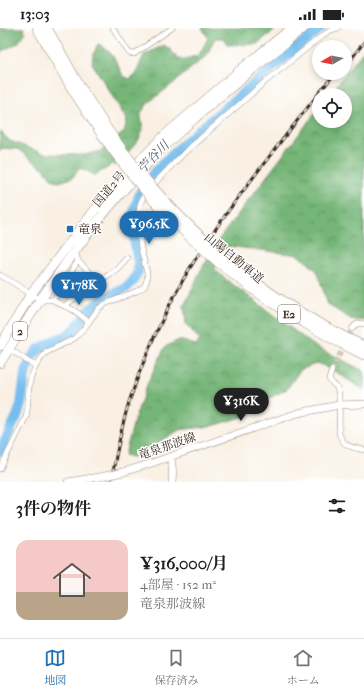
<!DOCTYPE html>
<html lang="ja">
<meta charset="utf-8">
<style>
:root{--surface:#fff;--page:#f2f2f2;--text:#202124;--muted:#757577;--line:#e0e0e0;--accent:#1f6fb2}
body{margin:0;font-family:"IM FELL French Canon","Noto Serif JP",serif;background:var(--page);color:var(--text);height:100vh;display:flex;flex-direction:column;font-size:15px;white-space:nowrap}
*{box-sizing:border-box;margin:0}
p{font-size:13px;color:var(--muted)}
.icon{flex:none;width:22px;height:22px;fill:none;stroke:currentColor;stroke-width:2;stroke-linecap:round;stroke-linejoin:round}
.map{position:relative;height:454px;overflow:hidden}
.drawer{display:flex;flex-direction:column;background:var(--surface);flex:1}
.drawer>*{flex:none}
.needle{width:26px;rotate:261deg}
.tools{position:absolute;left:312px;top:12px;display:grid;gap:8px}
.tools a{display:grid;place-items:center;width:40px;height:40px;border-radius:50%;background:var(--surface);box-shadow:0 2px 6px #0003;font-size:20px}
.price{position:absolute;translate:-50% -34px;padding:0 9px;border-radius:14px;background:var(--accent);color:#fff;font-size:13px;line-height:26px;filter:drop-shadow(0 1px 2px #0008)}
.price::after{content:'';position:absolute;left:50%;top:24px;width:12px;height:9px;margin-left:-6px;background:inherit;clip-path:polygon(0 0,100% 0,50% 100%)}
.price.current{background:#222;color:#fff}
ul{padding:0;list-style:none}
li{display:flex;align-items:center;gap:12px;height:100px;padding:0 16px}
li+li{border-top:1px solid var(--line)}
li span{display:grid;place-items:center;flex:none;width:112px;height:80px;border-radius:12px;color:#555}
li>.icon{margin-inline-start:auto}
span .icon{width:48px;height:48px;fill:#fffc;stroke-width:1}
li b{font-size:17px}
h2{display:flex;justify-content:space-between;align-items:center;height:48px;padding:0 16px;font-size:17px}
.status{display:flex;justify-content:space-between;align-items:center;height:28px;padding:0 20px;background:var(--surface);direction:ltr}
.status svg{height:11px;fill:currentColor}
.tab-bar{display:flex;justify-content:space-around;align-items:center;height:56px;border-top:1px solid var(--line);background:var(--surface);font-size:11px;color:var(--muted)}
.tab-bar a{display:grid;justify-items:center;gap:2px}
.tab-bar .current{color:var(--accent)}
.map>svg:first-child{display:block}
</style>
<div class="status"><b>13:03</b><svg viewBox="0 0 49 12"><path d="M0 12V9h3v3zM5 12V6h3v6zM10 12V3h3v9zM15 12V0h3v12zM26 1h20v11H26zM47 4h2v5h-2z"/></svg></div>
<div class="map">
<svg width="364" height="454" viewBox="0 0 364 454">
<defs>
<pattern id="forest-crowns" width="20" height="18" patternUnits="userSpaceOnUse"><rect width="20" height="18" fill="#74b577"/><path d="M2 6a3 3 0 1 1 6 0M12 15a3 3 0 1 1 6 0" fill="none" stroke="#609361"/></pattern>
</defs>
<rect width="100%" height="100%" fill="#fff"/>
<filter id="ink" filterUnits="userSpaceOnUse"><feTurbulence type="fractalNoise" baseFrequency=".025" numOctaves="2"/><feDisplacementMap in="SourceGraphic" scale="8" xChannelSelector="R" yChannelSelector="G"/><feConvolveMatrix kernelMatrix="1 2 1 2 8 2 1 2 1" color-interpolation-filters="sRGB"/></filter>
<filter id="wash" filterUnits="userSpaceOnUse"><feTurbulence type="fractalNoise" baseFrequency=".012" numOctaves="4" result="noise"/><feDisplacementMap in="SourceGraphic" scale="16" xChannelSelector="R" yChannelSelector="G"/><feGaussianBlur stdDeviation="0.9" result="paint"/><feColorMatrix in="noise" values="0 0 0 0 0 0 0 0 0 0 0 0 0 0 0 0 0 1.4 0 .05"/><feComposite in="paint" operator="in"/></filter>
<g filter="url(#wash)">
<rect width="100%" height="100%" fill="#f9f0e3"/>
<path fill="url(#forest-crowns)" stroke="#58704a" d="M0,0H24L25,5L18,15L0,24Z
M202,0H277L257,16L228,17L223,10H215L207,27L170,58L148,75L141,85V90L143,102L138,113L116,138L112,135L109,139L95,147L80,140L72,150L59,154L52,151L44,141L34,134L18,121L1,120L0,123V103L10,113L45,126L84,127L101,123L124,104L127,92L92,35L93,27L98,16C111,21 117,35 123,48L130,51L136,45L144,27L164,17L170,21L178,31H185L199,27L208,10Z
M364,22V293L351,291L328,277L317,243L299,227L227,218L214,241L227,252L316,319L364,343V362L336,344L318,335L300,342L287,361L264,373L249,387L212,398L179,402L142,425L132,429L125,427L134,393L148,354L165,319L179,312L196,317L200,312L186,296L184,278L202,240L219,211L319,80V93H345V67H329Z"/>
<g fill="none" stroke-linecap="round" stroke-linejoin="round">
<path stroke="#75bded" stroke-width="10" d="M0,423L17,388L21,376L25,346L32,329L39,321L53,313L66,308L74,302L91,280L106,269L126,260L133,253L138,243V234L132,200V189L140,165L145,156L163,135L183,116L278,35L321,0"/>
</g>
</g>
<g filter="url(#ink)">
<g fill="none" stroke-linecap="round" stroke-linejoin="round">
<path stroke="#d3c8bc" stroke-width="5" stroke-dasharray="5 2.5" stroke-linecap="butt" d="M332,342L352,301"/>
<g stroke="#9a8d80" stroke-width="6">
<path id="street" d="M113,0L129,25L134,26L172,0
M78,233L99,254
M0,247L7,251L41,272H53L78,233L75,223
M53,272L64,278L117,241L127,230
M64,278C74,280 81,288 89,294
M352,301C356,296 358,294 364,296
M9,321L22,329L27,333L36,338
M332,342L329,351C331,356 335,356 337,360C341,367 339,396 339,405C343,419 351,419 364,422
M0,441L26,389C28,379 28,370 29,360C30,347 37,333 47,324L75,310L85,299L99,280L105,276L137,263L144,259L147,252V245L141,221L138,195L140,176L145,165L185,124L266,53L323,7L331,2L338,0"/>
</g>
<g stroke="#9a8d80" stroke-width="8">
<path id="secondary" d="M170,429C173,437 173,445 172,454
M123,444L146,437L298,385L339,377L364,376
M68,454L105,448"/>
</g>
<g stroke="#9a8d80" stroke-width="10">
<path id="highway" d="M37,0L72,61L102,107
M47,0L79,57L108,102
M225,230C267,265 314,295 364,318
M220,236C264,272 312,302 364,327
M0,318L31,266L62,225L94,183L125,148L164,108L245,38L292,0
M0,335C18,307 35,278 55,251C83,210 114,171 148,135C162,119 178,105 194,91C230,59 267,30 304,0"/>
</g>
<use href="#street" stroke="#fff" stroke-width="5"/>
<use href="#secondary" stroke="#fff" stroke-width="7"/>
<use href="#highway" stroke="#fff" stroke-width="9"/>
<g stroke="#3b2a1e" stroke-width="3">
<path id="rail" d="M345,39L364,14
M111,454C116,427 121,400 129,374C143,331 162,289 184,250C196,229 210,209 224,189C259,140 297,93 335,45"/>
</g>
<use href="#rail" stroke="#fff" stroke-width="1.5" stroke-dasharray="4.5" stroke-linecap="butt"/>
<g stroke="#9a8d80" stroke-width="8" stroke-linecap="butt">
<path id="secondary-bridge" d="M105,448L123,444"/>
</g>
<g stroke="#9a8d80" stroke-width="10" stroke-linecap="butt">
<path id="highway-bridge" d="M108,102C120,118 131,134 144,149C168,178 196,205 225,230
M102,107C118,130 135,152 153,172C173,195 197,216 220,236"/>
</g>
<use href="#secondary-bridge" stroke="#fff" stroke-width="7"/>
<use href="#highway-bridge" stroke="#fff" stroke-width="9"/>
</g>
</g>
<rect fill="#1f6fb2" stroke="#fff" stroke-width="1.5" x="66" y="197" width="8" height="8" rx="2"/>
<g text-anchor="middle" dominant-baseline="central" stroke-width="3" stroke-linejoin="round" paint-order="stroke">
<g fill="#fff" stroke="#766a62" stroke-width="1">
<rect x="278" y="277" width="22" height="18" rx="3"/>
<rect x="13" y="294" width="14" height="18" rx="3"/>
</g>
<g font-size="11" font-weight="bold" fill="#3b2a1e">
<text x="289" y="286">E2</text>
<text x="20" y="303">2</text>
</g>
<g font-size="12" fill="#3b2a1e" stroke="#fff">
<text transform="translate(109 161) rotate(-50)">国道2号</text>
<text transform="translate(234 230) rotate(39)">山陽自動車道</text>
<text transform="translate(167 418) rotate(-19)">竜泉那波線</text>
</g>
<g font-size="12" fill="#3b2a1e" stroke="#fff" text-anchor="start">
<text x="78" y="201">竜泉</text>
</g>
<g font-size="13" font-style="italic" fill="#4f5d66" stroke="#fff">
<text transform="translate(153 129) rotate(-46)">苧谷川</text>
</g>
</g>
</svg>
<div class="tools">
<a><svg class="needle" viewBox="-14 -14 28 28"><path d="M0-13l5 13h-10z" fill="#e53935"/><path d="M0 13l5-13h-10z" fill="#757577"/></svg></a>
<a><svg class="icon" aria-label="locate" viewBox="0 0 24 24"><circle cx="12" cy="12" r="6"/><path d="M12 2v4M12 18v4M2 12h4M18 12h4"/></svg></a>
</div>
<b class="price" style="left:149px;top:217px">¥96.5K</b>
<b class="price" style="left:79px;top:278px">¥178K</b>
<b class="price current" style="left:241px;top:394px">¥316K</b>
</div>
<section class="drawer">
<h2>3件の物件<svg class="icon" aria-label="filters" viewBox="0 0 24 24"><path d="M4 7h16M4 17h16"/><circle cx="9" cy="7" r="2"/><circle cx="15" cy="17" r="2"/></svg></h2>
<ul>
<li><span style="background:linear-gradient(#f6c9c9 65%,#b9a48a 0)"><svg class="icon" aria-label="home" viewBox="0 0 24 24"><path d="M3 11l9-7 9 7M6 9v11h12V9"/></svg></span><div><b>¥316,000/月</b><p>4部屋 · 152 m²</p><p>竜泉那波線</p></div></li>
</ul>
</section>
<nav class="tab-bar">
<a class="current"><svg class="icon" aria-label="map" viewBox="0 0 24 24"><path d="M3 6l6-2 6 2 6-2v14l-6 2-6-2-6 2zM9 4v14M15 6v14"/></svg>地図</a>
<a><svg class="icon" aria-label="saved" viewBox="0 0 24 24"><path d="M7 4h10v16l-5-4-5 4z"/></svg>保存済み</a>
<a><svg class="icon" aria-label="home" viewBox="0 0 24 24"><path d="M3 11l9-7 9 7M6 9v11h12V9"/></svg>ホーム</a>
</nav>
